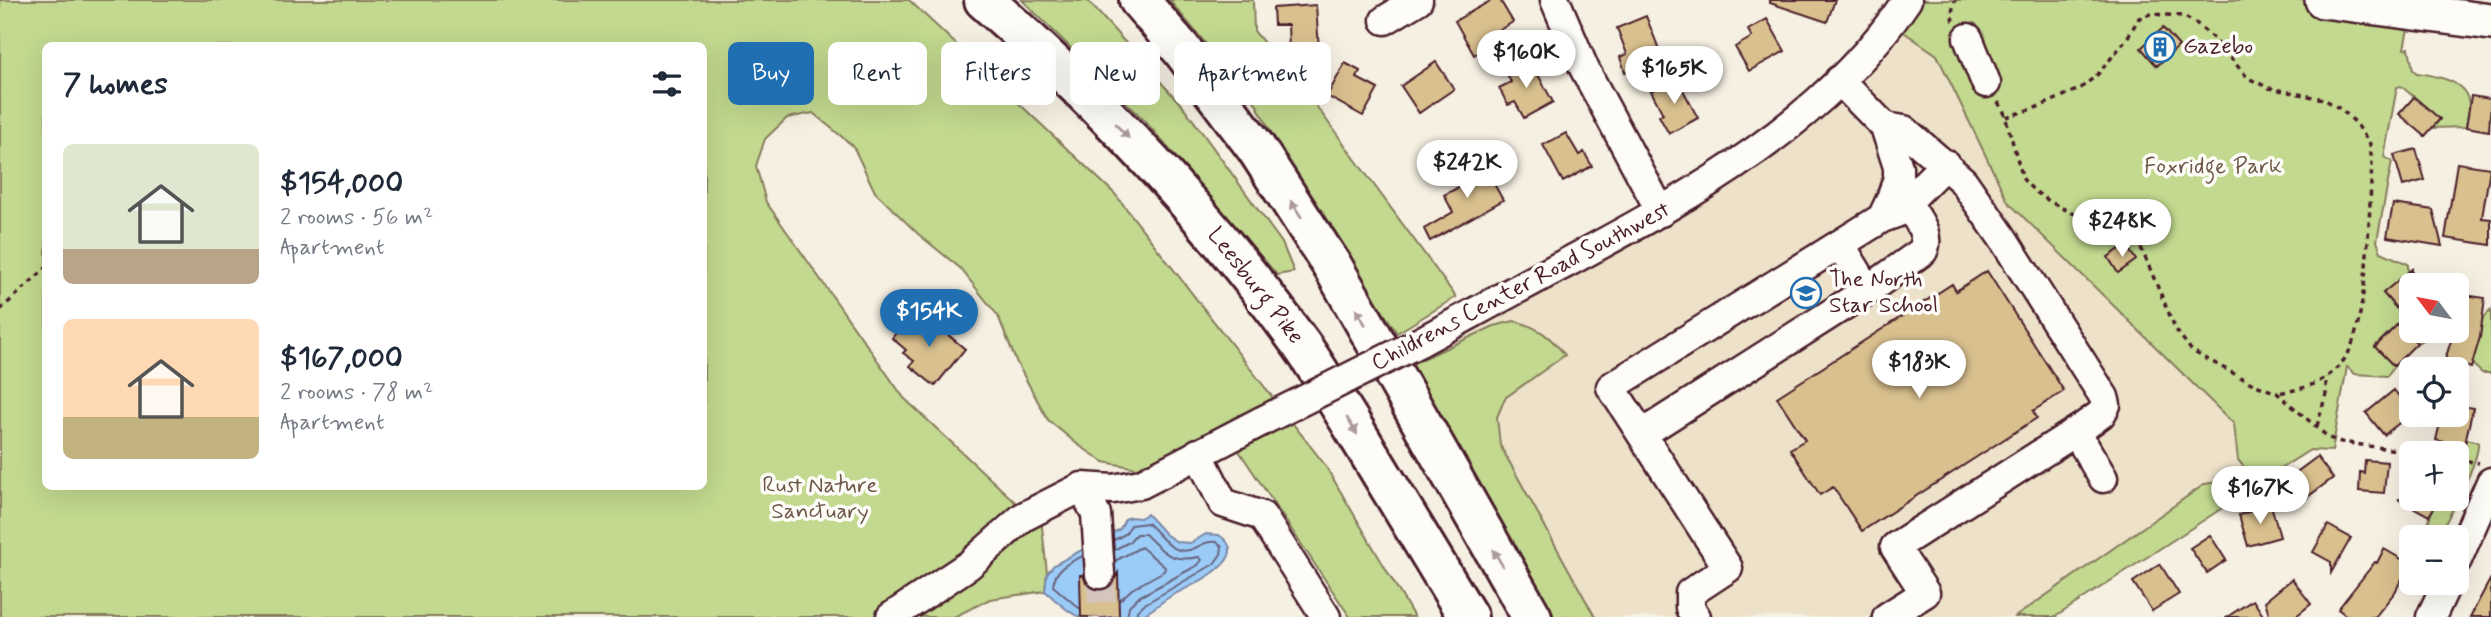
<!DOCTYPE html>
<meta charset="utf-8">
<style>
:root{--surface:#fff;--page:#f6f6f7;--text:#1f2937;--muted:#747a83;--accent:#1f6fb2}
body{margin:0;font-family:Mynerve,sans-serif;background:var(--page);color:var(--text);height:100vh;display:flex;flex-direction:column;font-size:26px;white-space:nowrap}
*{box-sizing:border-box;margin:0}
p{font-size:23px;color:var(--muted)}
.icon{flex:none;width:38px;height:38px;fill:none;stroke:currentColor;stroke-width:2;stroke-linecap:round;stroke-linejoin:round}
.map{position:relative;flex:1;overflow:hidden}
.side{position:absolute;left:42px;top:42px;width:665px;height:448px;display:flex;flex-direction:column;background:var(--surface);border-radius:10px;box-shadow:0 7px 28px #0002}
.side>*{flex:none}
.banner{position:absolute;left:728px;top:42px;width:665px;height:63px;display:flex;gap:14px}
.needle{width:46px;rotate:302deg}
.fabs{position:absolute;left:2399px;top:273px;display:grid;gap:14px}
.fabs a{display:grid;place-items:center;width:70px;height:70px;border-radius:10px;background:var(--surface);box-shadow:0 7px 28px #0002;font-size:35px}
.price{position:absolute;translate:-50% -60px;padding:0 16px;border-radius:24px;background:#fff;color:#222;font-size:23px;line-height:46px;filter:drop-shadow(0 2px 4px #0008)}
.price::after{content:'';position:absolute;left:50%;top:42px;width:21px;height:16px;margin-left:-10px;background:inherit;clip-path:polygon(0 0,100% 0,50% 100%)}
.price.current{background:var(--accent);color:#fff}
ul{padding:0;list-style:none}
li{display:flex;align-items:center;gap:21px;height:175px;padding:0 21px}
li span{display:grid;place-items:center;flex:none;width:196px;height:140px;border-radius:10px;color:#555}
li>.icon{margin-inline-start:auto}
span .icon{width:84px;height:84px;fill:#fffc;stroke-width:1}
li b{font-size:30px}
h2{display:flex;justify-content:space-between;align-items:center;height:84px;padding:0 21px;font-size:30px}
.chip{padding:0 24px;border-radius:10px;background:var(--surface);box-shadow:0 7px 28px #0002;font-size:24px;line-height:63px}
.chip.current{background:var(--accent);color:#fff}
.map>svg:first-child{display:block}
</style>
<div class="map">
<svg width="2491" height="617" viewBox="0 0 2491 617">
<rect width="100%" height="100%" fill="#f6f0e2"/>
<filter id="ink" filterUnits="userSpaceOnUse"><feTurbulence type="fractalNoise" baseFrequency=".0143" numOctaves="2"/><feDisplacementMap in="SourceGraphic" scale="14" xChannelSelector="R" yChannelSelector="G"/><feConvolveMatrix kernelMatrix="1 2 1 2 8 2 1 2 1" color-interpolation-filters="sRGB"/></filter>
<g filter="url(#ink)">
<path fill="#ede2c9" d="M1892,24L1937,55L2008,202L2234,424L2238,460L2258,483L2052,617H1595L1438,333L1661,212Z"/>
<path fill="#c2d98f" stroke="#867c5d" stroke-width="2" fill-rule="evenodd" d="M0,0H909L1115,194L1325,465L1414,617H1350L1223,427L1142,469L1104,462L1077,444L1048,420L1017,363L998,316L960,268L917,233L875,192L853,146L813,113L787,118L765,139L756,166L766,202L904,398L1015,502L1041,517L1047,573L1045,591L990,599L954,617H0ZM46,46H704V486H46Z
M1022,0L1088,1L1185,109L1282,243L1294,272L1277,275L1145,121Z
M1169,0H1253L1254,31L1317,107L1456,297L1397,333L1301,188L1255,102Z
M1907,0H2324L2411,13L2404,49L2409,48L2413,70L2417,73C2436,76 2467,80 2469,105C2470,112 2467,120 2466,127L2433,128L2440,119L2401,86L2397,87L2384,157L2392,161L2377,241L2381,252L2408,264V272L2383,293L2402,315L2411,308L2412,331H2431L2427,338L2417,343L2398,324L2375,346L2394,366L2387,376L2355,374L2347,367L2332,451L2310,450L2258,483L2238,460L2234,424L2008,202L1937,55L1892,24Z
M2491,310V373H2482L2472,364L2482,319Z
M1514,321C1537,326 1551,337 1565,355L1505,398L1497,417L1500,445L1595,617H1553L1412,364L1494,326Z
M2466,439L2478,442C2480,461 2451,511 2442,530L2437,536L2432,535C2424,522 2432,511 2439,499H2457V453H2445L2456,444L2465,446Z
M2217,482L2228,489L2227,505L2055,617H2015L2205,484Z"/>
<path fill="#9bccf8" stroke="#7b87a6" stroke-width="2" d="M1147,514L1165,534L1177,542L1191,543L1206,534L1219,535C1257,559 1186,588 1171,596C1161,602 1148,614 1139,617C1136,617 1084,617 1080,617C1068,613 1055,599 1045,591L1047,573L1054,565L1120,529L1125,519L1130,517L1140,518Z"/>
<g fill="none" stroke-linecap="round" stroke-linejoin="round">
<path stroke="#6a647d" stroke-width="2" d="M1114,540L1125,534L1131,525L1147,523C1161,534 1172,559 1195,548C1204,544 1206,541 1217,542L1222,547L1221,554L1214,564L1143,605L1137,611L1136,617
M1114,550L1129,542L1136,534H1145C1163,551 1169,563 1199,557L1202,560L1198,565L1137,598L1129,606L1127,617
M1115,561L1141,547L1165,567L1164,571L1132,589L1120,600
M1079,608L1053,586C1055,568 1068,563 1083,556"/>
</g>
<path fill="#d9c08f" stroke="#4a1f2b" stroke-width="2" d="M1492,0H1500L1513,22L1486,38L1490,46L1474,55L1455,21Z
M1770,0H1835L1827,22L1770,3Z
M1316,5L1319,49L1289,51L1288,25H1274L1273,8Z
M1646,16L1662,57L1625,72L1620,57L1627,54L1617,28Z
M1767,19L1785,51L1749,71L1735,47L1752,37L1748,30Z
M2163,28L2179,46L2157,66L2141,48Z
M1436,62L1454,89L1419,113L1401,86Z
M1531,62L1553,102L1524,118L1515,102L1508,105L1499,88L1511,82L1506,72L1522,63L1523,65Z
M1345,63L1360,71L1357,78L1378,89L1363,116L1327,96Z
M1676,77L1698,118L1669,134L1659,116L1663,114L1651,91Z
M2471,96L2491,99L2489,131L2466,127Z
M2414,97L2440,119L2425,136L2399,114Z
M1566,133L1579,155L1584,152L1592,166L1563,182L1543,145Z
M2416,149L2425,180L2403,186L2394,155Z
M1482,162L1503,200L1430,241L1424,229L1453,212L1444,195L1459,187L1454,178Z
M2457,163L2490,168L2482,218L2491,219V245L2445,238Z
M2393,204L2433,210L2442,246L2387,237Z
M2126,245L2136,260L2118,273L2108,257Z
M2412,269V308L2402,315L2383,293Z
M1987,271L2064,391L2033,411L2037,418L1862,531L1833,487L1820,495L1790,449L1805,440L1777,397L1952,284L1956,291Z
M2464,295L2485,298L2480,337L2471,368L2445,360L2454,331H2457V320Z
M907,319L920,329L929,319L965,349L935,386L910,366L914,361L903,353L906,350L892,338Z
M2398,324L2417,343L2394,366L2375,347Z
M2394,390L2412,413L2384,435L2366,413Z
M2457,405L2473,408L2463,451H2457V445L2436,440L2442,415H2457Z
M2317,457L2333,478L2306,498L2290,477Z
M2365,460L2387,462L2384,493L2359,491L2360,472L2364,473Z
M2398,499H2439L2429,516Z
M2271,505L2280,537L2248,546L2239,515Z
M2328,525L2351,538L2331,573V562L2313,552Z
M2210,535L2226,560L2207,573L2190,548Z
M2384,549L2410,564L2395,592L2375,617H2348L2338,609L2375,562L2377,563Z
M2160,564L2179,594L2152,611L2133,582Z
M1118,573L1119,617H1081L1080,575H1083L1086,583L1092,589L1100,591L1110,587Z
M2491,578V617H2470Z
M2292,579L2311,604L2295,617H2270L2265,601Z
M2253,600L2264,617H2227Z"/>
<g fill="none" stroke-linecap="round" stroke-linejoin="round">
<path stroke="#d4c6bd" stroke-width="28" stroke-dasharray="28 14" stroke-linecap="butt" d="M1100,574L1103,617"/>
<g stroke="#4a1f2b" stroke-width="33">
<path id="minor" d="M1555,0L1584,68L1661,212
M1385,20L1418,0
M1968,38L1986,83
M1839,80L1885,127L1898,167V178L1891,199L1882,218
M1885,127L1904,130L1963,181L2002,237L2104,397L2106,405L2101,414L2083,427L1895,547L1925,593L1887,617
M1868,290L1923,251C1931,234 1916,218 1907,203
M1420,342C1470,315 1520,287 1570,261C1695,194 1827,121 1907,0
M2076,432L2103,478
M1642,434L1868,290L1840,244
M1198,453L1223,503L1262,516L1326,617
M1082,487L1113,489L1141,484L1262,421
M1082,487L1096,514L1100,574
M2457,560L2491,482
M891,617L969,565L1023,517L1082,487
M1696,617L1690,608V593L1728,568L1611,387L1882,218L1896,213L1945,164
M2431,617L2447,583"/>
</g>
<g stroke="#4a1f2b" stroke-width="40">
<path id="major" d="M2323,0L2491,22"/>
</g>
<g stroke="#4a1f2b" stroke-width="44">
<path id="highway" d="M984,0C1102,103 1211,219 1302,346C1319,370 1334,397 1350,422C1390,487 1429,552 1468,617
M1139,0L1182,50L1256,148L1333,267L1532,617"/>
</g>
<path stroke="#4a1f2b" stroke-width="3.5" stroke-dasharray="5 5" stroke-linecap="butt" d="M1954,21L1951,16L1955,0
M1998,102L2004,112L2023,179C2045,207 2094,221 2127,235L2139,243L2176,330L2192,351L2253,384L2277,393L2329,438L2341,442L2418,453
M2006,117L2041,106L2081,88L2098,74L2126,40L2139,18L2150,14L2183,16L2197,24L2213,38L2248,78L2269,88L2324,99L2342,110L2356,123L2370,144L2372,165C2369,208 2368,324 2346,357C2328,383 2305,389 2277,393
M0,310L46,268
M2317,426L2326,394V377
M2457,459L2479,463"/>
<use href="#minor" stroke="#fdfcf7" stroke-width="28"/>
<use href="#major" stroke="#fdfcf7" stroke-width="35"/>
<use href="#highway" stroke="#fdfcf7" stroke-width="38"/>
<g stroke="#4a1f2b" stroke-width="33" stroke-linecap="butt">
<path id="minor-bridge" d="M1262,421L1420,342"/>
</g>
<use href="#minor-bridge" stroke="#fdfcf7" stroke-width="28"/>
</g>
<defs><path id="oneway-solid" d="M-6-.8H1V-3.2L6.5 0L1 3.2V.8H-6Z" transform="scale(1.75)"/></defs>
<g fill="#ac999b">
<use href="#oneway-solid" transform="translate(1122 131) rotate(46)"/>
<use href="#oneway-solid" transform="translate(1296 209) rotate(-123)"/>
<use href="#oneway-solid" transform="translate(1361 317) rotate(-119)"/>
<use href="#oneway-solid" transform="translate(1352 426) rotate(58)"/>
<use href="#oneway-solid" transform="translate(1498 558) rotate(-120)"/>
</g>
</g>
<defs>
<g id="building-ring" transform="scale(1.575)"><circle r="9.5" fill="#fdfcf7" stroke="#1f6fb2" stroke-width="1.5"/><path d="M-4-6H4V6H1V3H-1V6H-4ZM-2.5-4.3h1.7v1.8h-1.7ZM.8-4.3h1.7v1.8H.8ZM-2.5-1h1.7V.8h-1.7ZM.8-1h1.7V.8H.8Z" fill="#1f6fb2"/></g>
<g id="school-ring" transform="scale(1.575)"><circle r="9.5" fill="#fdfcf7" stroke="#1f6fb2" stroke-width="1.5"/><path d="M0-5L7-2L0 1L-7-2ZM-4 1L0 2.5L4 1V4Q0 6-4 4Z" fill="#1f6fb2"/></g>
</defs>
<g fill-rule="evenodd">
<use href="#building-ring" x="2160" y="47"/>
<use href="#school-ring" x="1806" y="293"/>
</g>
<g text-anchor="middle" dominant-baseline="central" stroke-width="7" stroke-linejoin="round" paint-order="stroke">
<g font-size="23" fill="#4a1f2b" stroke="#fdfcf7" text-anchor="start">
<text x="2183" y="47">Gazebo</text>
<text x="1829" y="280">The North<tspan x="1829" dy="26">Star School</tspan></text>
</g>
<g font-size="23" fill="#6e5749" stroke="#fdfcf7">
<text x="2213" y="167">Foxridge Park</text>
<text x="820" y="486">Rust Nature<tspan x="820" dy="26">Sanctuary</tspan></text>
</g>
<g font-size="23" fill="#4a1f2b" stroke="#fdfcf7">
<text transform="translate(1255 286) rotate(52)">Leesburg Pike</text>
<text transform="translate(1521 287) rotate(-28)">Childrens Center Road Southwest</text>
</g>
</g>
</svg>
<div class="fabs">
<a><svg class="needle" viewBox="-14 -14 28 28"><path d="M0-13l5 13h-10z" fill="#e53935"/><path d="M0 13l5-13h-10z" fill="#747a83"/></svg></a>
<a><svg class="icon" aria-label="locate" viewBox="0 0 24 24"><circle cx="12" cy="12" r="6"/><path d="M12 2v4M12 18v4M2 12h4M18 12h4"/></svg></a>
<a>+</a>
<a>−</a>
</div>
<b class="price" style="left:1526px;top:90px">$160K</b>
<b class="price" style="left:1674px;top:106px">$165K</b>
<b class="price" style="left:1467px;top:200px">$242K</b>
<b class="price" style="left:2122px;top:259px">$248K</b>
<b class="price current" style="left:929px;top:349px">$154K</b>
<b class="price" style="left:1919px;top:400px">$183K</b>
<b class="price" style="left:2260px;top:526px">$167K</b>
<div class="banner">
<a class="chip current">Buy</a>
<a class="chip">Rent</a>
<a class="chip">Filters</a>
<a class="chip">New</a>
<a class="chip">Apartment</a>
</div>
<section class="side">
<h2>7 homes<svg class="icon" aria-label="filters" viewBox="0 0 24 24"><path d="M4 7h16M4 17h16"/><circle cx="9" cy="7" r="2"/><circle cx="15" cy="17" r="2"/></svg></h2>
<ul>
<li><span style="background:linear-gradient(#dfe7d0 75%,#b9a48a 0)"><svg class="icon" aria-label="home" viewBox="0 0 24 24"><path d="M3 11l9-7 9 7M6 9v11h12V9"/></svg></span><div><b>$154,000</b><p>2 rooms · 56 m²</p><p>Apartment</p></div></li>
<li><span style="background:linear-gradient(#ffd9b3 70%,#c2b280 0)"><svg class="icon" aria-label="home" viewBox="0 0 24 24"><path d="M3 11l9-7 9 7M6 9v11h12V9"/></svg></span><div><b>$167,000</b><p>2 rooms · 78 m²</p><p>Apartment</p></div></li>
</ul>
</section>
</div>
